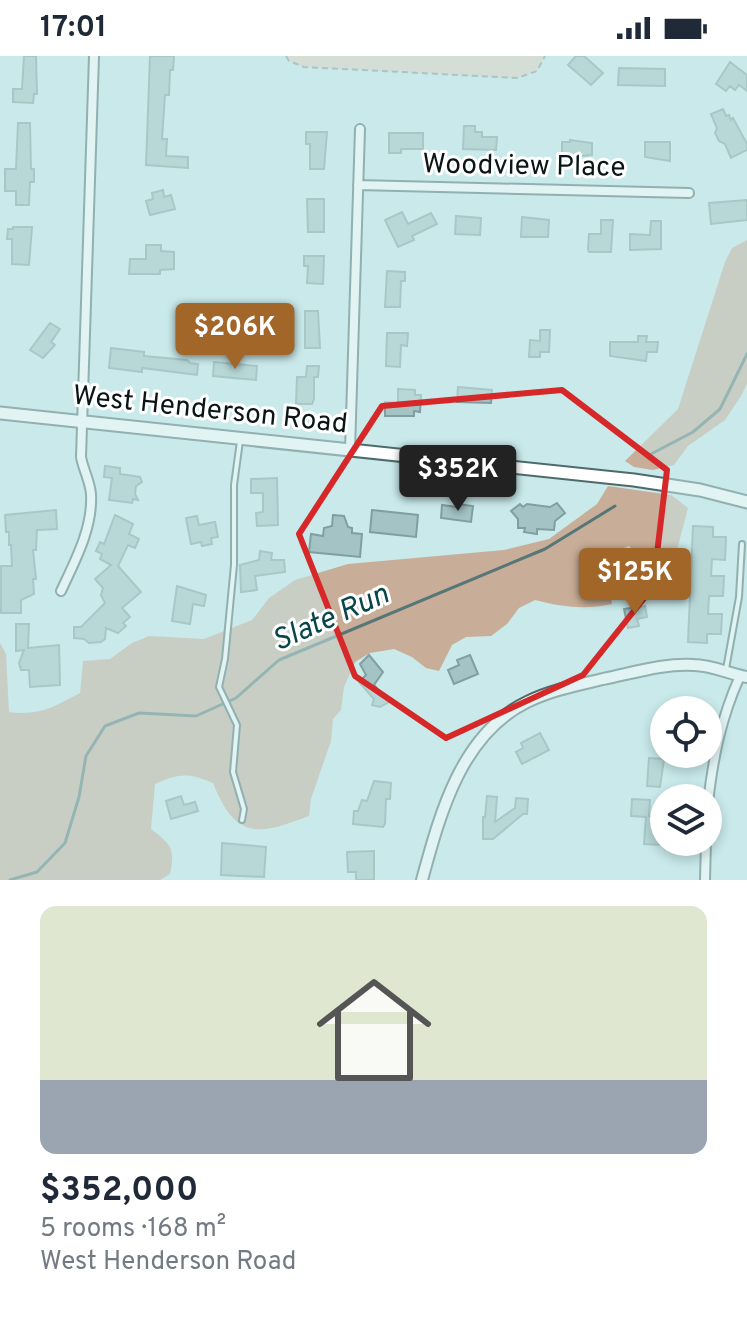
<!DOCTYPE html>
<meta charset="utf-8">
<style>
:root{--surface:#fff;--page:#f6f6f7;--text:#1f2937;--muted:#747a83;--accent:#a26629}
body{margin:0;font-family:Overpass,sans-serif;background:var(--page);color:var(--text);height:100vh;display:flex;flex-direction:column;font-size:30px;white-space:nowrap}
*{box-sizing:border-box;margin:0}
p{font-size:26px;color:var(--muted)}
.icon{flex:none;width:44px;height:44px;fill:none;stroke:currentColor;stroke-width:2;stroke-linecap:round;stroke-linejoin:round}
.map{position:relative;height:824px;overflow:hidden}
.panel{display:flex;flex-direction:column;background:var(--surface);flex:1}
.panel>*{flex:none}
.buttons{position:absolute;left:650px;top:640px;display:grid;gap:16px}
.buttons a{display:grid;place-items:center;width:72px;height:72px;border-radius:50%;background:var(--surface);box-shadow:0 4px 12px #0003;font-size:40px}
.price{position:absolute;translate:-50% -68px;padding:0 18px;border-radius:8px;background:var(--accent);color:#fff;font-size:26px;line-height:52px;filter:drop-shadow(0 2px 4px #0008)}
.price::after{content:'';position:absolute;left:50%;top:48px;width:24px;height:18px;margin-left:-12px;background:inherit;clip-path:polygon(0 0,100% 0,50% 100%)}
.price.active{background:#222;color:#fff}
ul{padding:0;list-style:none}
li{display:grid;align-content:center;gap:16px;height:424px;padding:0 40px}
li span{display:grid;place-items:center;height:248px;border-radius:16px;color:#555}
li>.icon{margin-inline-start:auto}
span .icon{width:144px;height:144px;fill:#fffc;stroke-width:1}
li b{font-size:34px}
.status{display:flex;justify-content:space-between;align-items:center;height:56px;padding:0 40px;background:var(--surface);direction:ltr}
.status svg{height:22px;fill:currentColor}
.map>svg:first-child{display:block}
</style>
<div class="status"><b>17:01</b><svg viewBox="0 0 49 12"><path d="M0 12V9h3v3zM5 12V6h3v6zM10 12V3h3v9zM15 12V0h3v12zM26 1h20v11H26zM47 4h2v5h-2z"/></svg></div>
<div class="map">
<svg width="747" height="824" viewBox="0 0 747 824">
<rect width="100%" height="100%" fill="#c9e9ea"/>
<path fill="#e2cfbe" d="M286,0H545L537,15L517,22L304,11L289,5Z"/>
<path fill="#c8ae98" d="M747,184V328L741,340L725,364L688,390L674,409L653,414L634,411L625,405L678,353L725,206L732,192Z
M608,430L671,439L688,452L672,513L652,511L629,490L609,498L607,516L612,548C585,554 562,551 535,544L519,552L507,568L491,580L466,581L452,589L439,615L426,612L412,601L394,593L370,597L355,606L344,631L341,654L333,663L331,685L311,743L309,760C259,779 236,785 213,727C188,717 180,717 155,728L151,773C172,789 175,793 170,818L160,824H0V587L6,598L9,656C40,660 53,651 80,637L83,605L110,603L132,587L149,580L204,583L252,564L269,542L295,524L348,508L504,494L549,483L597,448Z"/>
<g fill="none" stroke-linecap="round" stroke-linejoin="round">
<path stroke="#577677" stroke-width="3" d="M651,398L693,376L720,353L747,298
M10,824L37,816L65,787L79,741L86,700L105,670L139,657L196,660L236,642L279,604L545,493L615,450"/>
</g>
<path fill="#a4c3c4" stroke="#819fa0" stroke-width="2" d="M24,0H36L37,38H34L33,47L13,46V33H22Z
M150,0H174L173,14H170L169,39H165L162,83H167L166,100L188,101V112L146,109Z
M576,0H584L603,17L591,29L568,9Z
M730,6L747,19V35L739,29L735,34L730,30L726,35L716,28Z
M619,12L665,13V30L618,29Z
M723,53L726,60L729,59L731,64L733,62L747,88V94L731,102L725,88L719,85L715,77L717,72L711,58Z
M18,67H30L31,113H34V126H30L29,149H16V135H5V113H16Z
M464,70H475V76H482V81H497L496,94L463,93Z
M306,76H327L324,113H310V88H306Z
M389,77H423V93H401V97H389Z
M570,84L592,87V99L570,101V98H562V86H570Z
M645,86H670V105L645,101Z
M163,134L164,141L171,139L175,153L150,159L146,145L153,143L152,137Z
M307,143H324V176H308Z
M747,144V164L711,168L709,147Z
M402,156L408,168L431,157L437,168L412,180L414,184L398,191L385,164Z
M456,160L481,162L480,179L455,178Z
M522,161L549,164L548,181H521Z
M601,164H613L611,196H589L588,193L589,178H601Z
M651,165H661V193L630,194V178L650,179Z
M13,171H32L29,209L12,208V183H7L8,173H13Z
M146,189H161V195L174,196V213L160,214V218H129L130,203H146Z
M304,200H324L323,228L307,227L308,210H304Z
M387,215L405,216V225H401L400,251H385Z
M305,255H318L320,292H305Z
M50,267L60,273L51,286L55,289L43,302L30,294Z
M540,274H550L549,296H540V301H529L530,284L540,285Z
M387,277H408L407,290L401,289L400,311L386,310Z
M638,280H647L646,286H658L657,296H647L646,305L610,300V286H638Z
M111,292L144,296V300L187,304L190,307L198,308L197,319L142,312V316L109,312Z
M214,306L257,310L256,324L213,320Z
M307,310H319L318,321H314V343L312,348H296L297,321H306Z
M458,331L492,334L491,347L457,346Z
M398,333L415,334V339H421L420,356L414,355V360H385V346L398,347Z
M105,410L120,412V418L140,421L142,426L136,430L135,438L138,444L133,443L132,447L109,444L112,422L104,421Z
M277,422L278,469L257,470L256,457L263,456V437H251V423Z
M557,447L565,457L555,465L554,474L537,473V478L524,476L525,472H518V463L511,455L520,448L523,451L527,448L550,451Z
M457,448L473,450L471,466L441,462L442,449L457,451Z
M56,454L57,473L37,474L36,494H33L36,523H33L34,538L21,544V557H1V510H12L11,489H9V476H6L5,459Z
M372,454L418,459L416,481L370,476Z
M115,459L133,468L129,478L139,483L135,492L128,489L118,510L141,536L122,552L130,561L123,567L126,570L118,577L106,572L105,583L101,586L89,587L84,583L74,582V571H81L105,547L101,539L103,532L95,523L111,509L100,503L102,498L96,495L100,486L104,488Z
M333,459L344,460L348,471L352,472V477L362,478L360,501L309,496L311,478L323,480L324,472L332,470Z
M197,460L199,469L215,466L218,481L211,482L212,488L202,490L201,486L191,488L186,462Z
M693,470L713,471V481H726L725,504L712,503L711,520H724L723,540H709L708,558H722L721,578H707V587L688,586Z
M260,495L272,497L271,504H284L285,516L255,520L257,534L241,536L240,509L259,504Z
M177,530L206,539L204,550L193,548L190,568L172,565Z
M645,550L647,561L637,563L639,570L628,572L624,553Z
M16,568H29L28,592L59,589L60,629L30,631L29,614H21L19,607L24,594L16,595Z
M369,599L383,616L374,629L389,646L380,651L372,649L374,643L359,626L366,619L360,608Z
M470,599L478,618L454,628L448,614L459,609L457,604Z
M540,677L549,694L522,708L516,696L523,692L521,687Z
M649,702L664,703L660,731L647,730Z
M374,725L391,727L390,743H386L385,768L383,771L353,768L354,755H358L362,744L367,745Z
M181,740L184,749L195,746L198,755L171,763L166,745Z
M487,740L497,741L495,766L515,752L516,742L528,743L527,758H523L493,783H483V761H485Z
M632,743L650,744L649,760L664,761L662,789L644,788L646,761L631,760Z
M222,787L266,791L264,821L221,819Z
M374,795V824H356V816H348L347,796Z"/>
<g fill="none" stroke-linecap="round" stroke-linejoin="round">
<g stroke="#4e6a6b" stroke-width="8">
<path id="service" d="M240,385L234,429V509L225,603L219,631L237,669L233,716L244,753L242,764
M726,613L739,541L742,488"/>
</g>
<g stroke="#4e6a6b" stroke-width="12">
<path id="minor" d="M358,129L689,137
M350,394L360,73
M61,535C75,505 93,472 91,438C90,425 83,413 81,401L94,0
M708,747C713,702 721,662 740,620
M705,824L706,786"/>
</g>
<g stroke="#4e6a6b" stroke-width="14">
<path id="tertiary" d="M422,824C440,758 461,678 527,646C551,634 578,629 603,623C633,617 664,607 694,609C712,609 729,618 747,621"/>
</g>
<g stroke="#4e6a6b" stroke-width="15">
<path id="secondary" d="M0,357L634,424L700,434L747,446"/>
</g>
<path stroke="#839b9c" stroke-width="2" stroke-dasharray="6 4" stroke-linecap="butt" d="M286,0L289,5L304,11L517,22L537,15L545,0"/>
<use href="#service" stroke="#fff" stroke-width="4"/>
<use href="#minor" stroke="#fff" stroke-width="8"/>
<use href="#tertiary" stroke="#fff" stroke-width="10"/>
<use href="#secondary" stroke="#fff" stroke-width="11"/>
</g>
<path d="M0 0H747V824H0ZM562,334L667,414L653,531L583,619L446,682L355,620L299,478L382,350Z" fill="#c9e9ea" fill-opacity=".55" fill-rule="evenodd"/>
<path fill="none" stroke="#d62828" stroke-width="6" stroke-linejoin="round" d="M562,334L667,414L653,531L583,619L446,682L355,620L299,478L382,350Z"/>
<g text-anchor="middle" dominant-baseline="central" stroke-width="6" stroke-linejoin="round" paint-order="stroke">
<g font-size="28" fill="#0a1516" stroke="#fff">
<text transform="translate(524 111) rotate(1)">Woodview Place</text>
<text transform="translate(210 355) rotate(6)">West Henderson Road</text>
</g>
<g font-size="30" font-style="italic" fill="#084649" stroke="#fff">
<text transform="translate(331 563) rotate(-24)">Slate Run</text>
</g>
</g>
</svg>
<div class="buttons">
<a><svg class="icon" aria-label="locate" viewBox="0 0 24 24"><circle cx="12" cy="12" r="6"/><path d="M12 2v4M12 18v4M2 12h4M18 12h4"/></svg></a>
<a><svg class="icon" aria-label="layers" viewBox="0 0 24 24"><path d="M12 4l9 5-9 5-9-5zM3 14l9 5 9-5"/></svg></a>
</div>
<b class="price" style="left:235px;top:315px">$206K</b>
<b class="price active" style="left:458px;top:457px">$352K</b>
<b class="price" style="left:635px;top:560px">$125K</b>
</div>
<section class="panel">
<ul>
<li><span style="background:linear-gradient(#dfe7d0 70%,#9aa5b1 0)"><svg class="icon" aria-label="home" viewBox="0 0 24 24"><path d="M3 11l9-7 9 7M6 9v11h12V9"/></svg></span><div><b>$352,000</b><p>5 rooms · 168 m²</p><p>West Henderson Road</p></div></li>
</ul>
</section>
